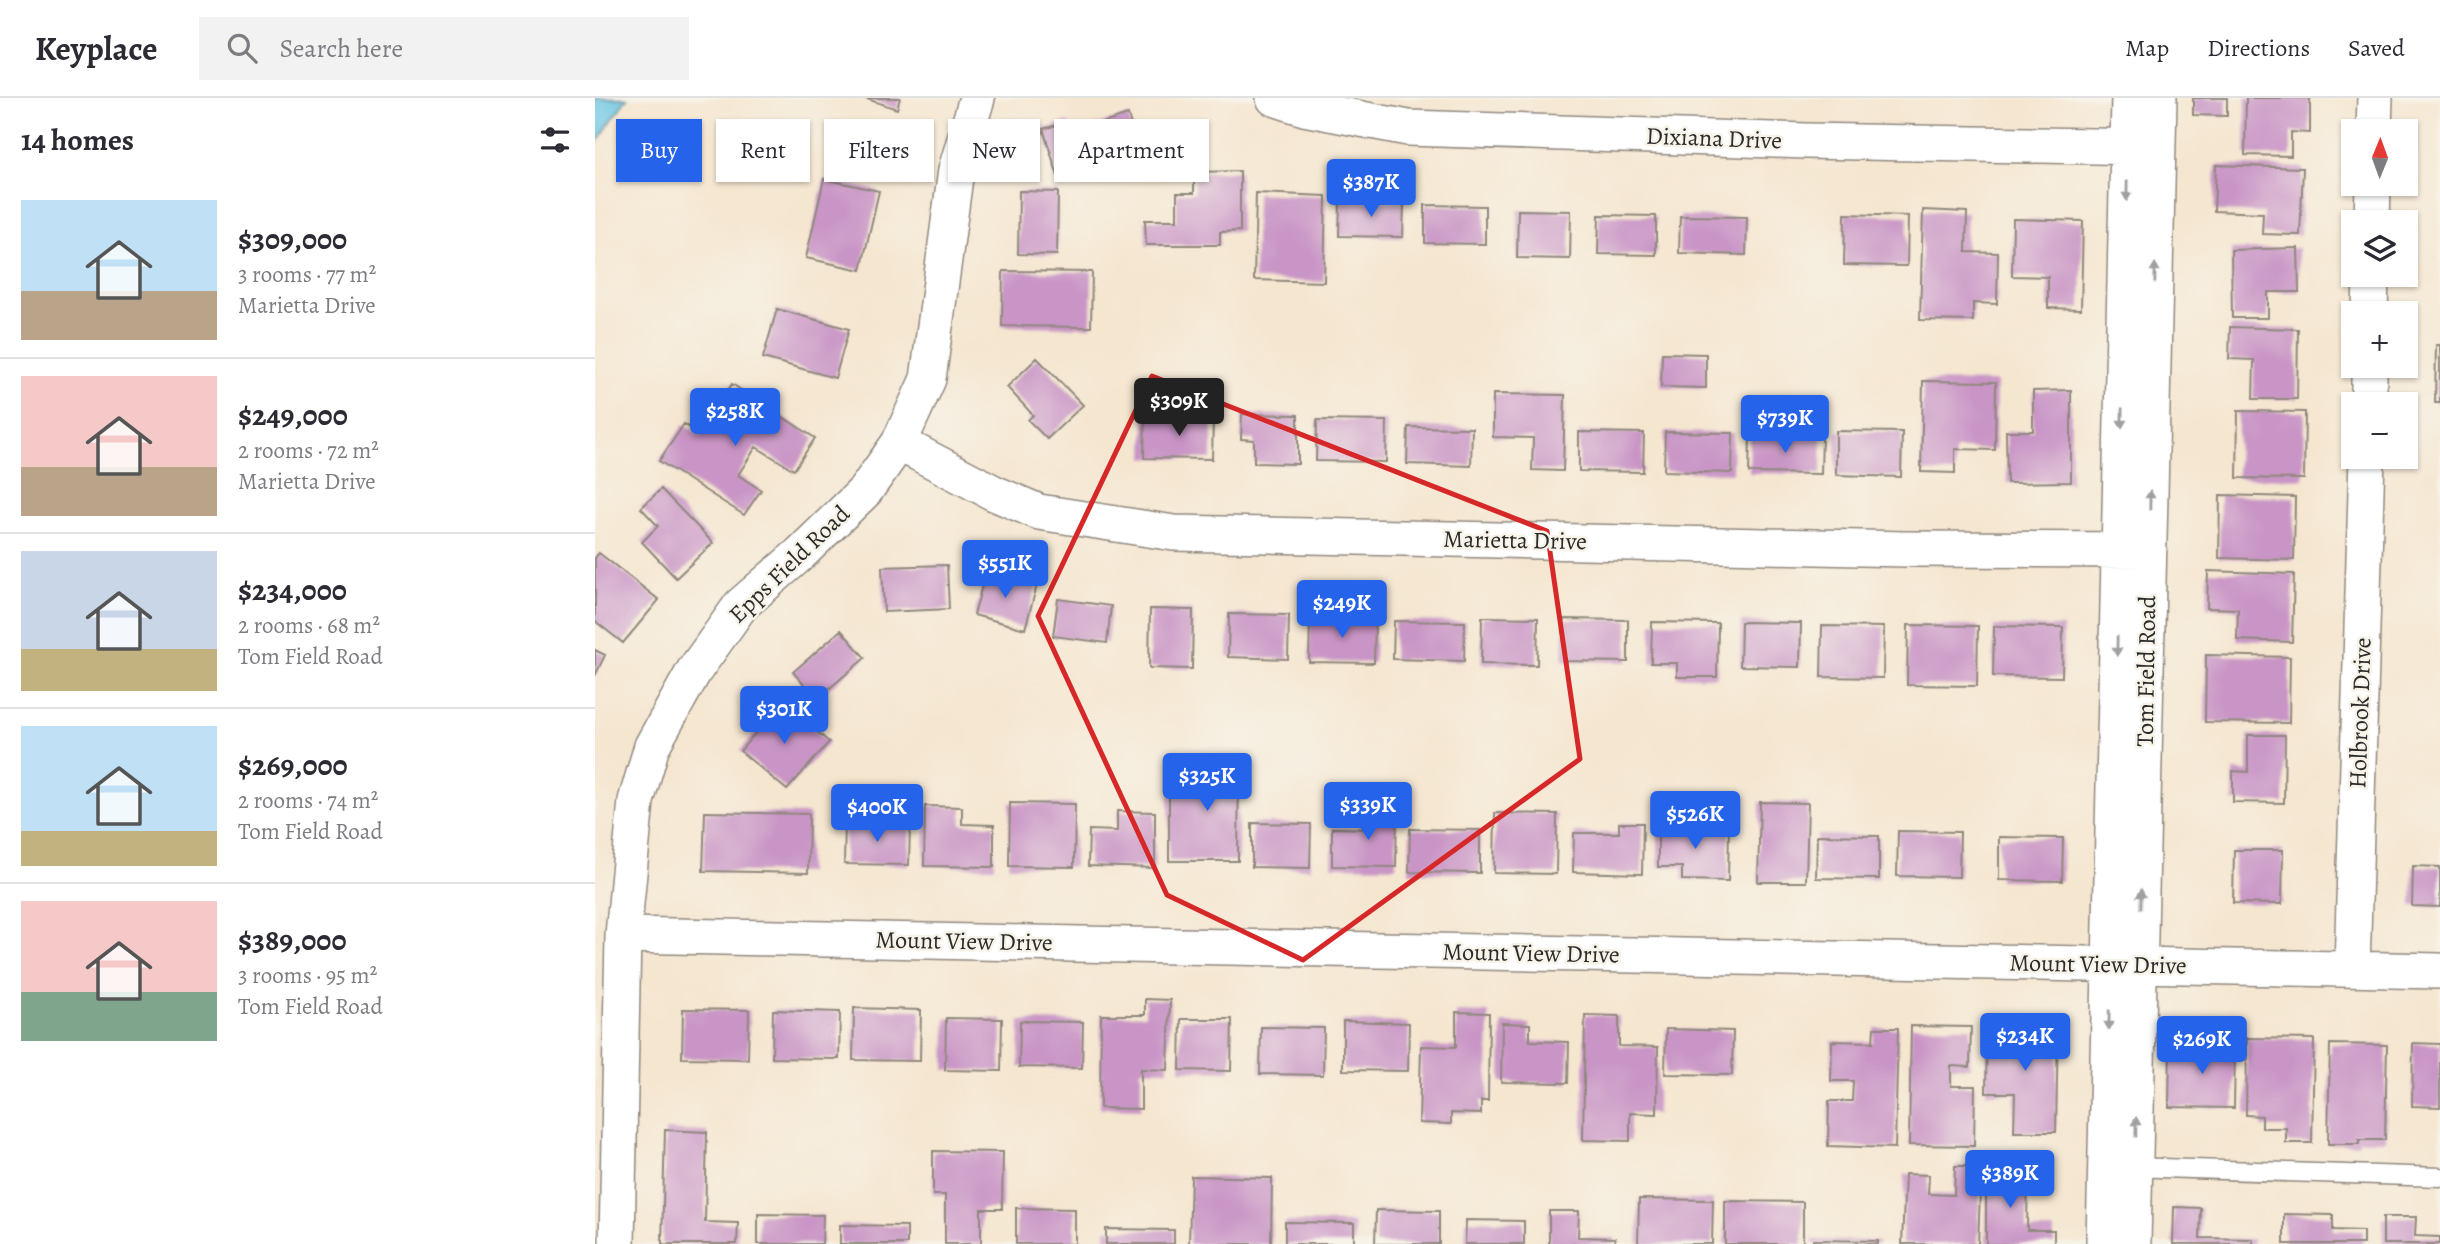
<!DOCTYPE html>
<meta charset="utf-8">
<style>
:root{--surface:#fff;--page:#f2f2f3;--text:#2b2b33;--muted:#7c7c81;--line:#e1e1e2;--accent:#2563eb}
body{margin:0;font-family:Alegreya,serif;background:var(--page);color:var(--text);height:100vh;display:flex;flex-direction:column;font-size:26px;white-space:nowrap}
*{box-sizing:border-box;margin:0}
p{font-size:23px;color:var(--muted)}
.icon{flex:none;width:38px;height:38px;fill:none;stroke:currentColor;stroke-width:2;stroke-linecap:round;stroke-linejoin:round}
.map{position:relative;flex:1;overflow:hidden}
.sheet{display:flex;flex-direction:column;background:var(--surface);width:595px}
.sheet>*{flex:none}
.guide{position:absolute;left:21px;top:21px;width:665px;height:63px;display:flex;gap:14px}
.needle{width:46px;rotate:1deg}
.buttons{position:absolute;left:1746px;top:21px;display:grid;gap:14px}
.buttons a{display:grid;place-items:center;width:77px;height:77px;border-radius:0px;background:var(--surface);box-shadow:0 2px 5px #0004;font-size:35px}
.price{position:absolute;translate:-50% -60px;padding:0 16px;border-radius:7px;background:var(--accent);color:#fff;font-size:23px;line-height:46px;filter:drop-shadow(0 2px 4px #0008)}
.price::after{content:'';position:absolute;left:50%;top:42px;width:21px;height:16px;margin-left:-10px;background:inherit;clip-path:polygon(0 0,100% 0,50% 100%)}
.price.current{background:#222;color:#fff}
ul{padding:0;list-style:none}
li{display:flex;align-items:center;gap:21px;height:175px;padding:0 21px}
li+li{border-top:2px solid var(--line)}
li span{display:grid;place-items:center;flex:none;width:196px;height:140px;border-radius:0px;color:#555}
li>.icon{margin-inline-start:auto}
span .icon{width:84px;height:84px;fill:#fffc;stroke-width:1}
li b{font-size:30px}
h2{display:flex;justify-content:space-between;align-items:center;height:84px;padding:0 21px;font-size:30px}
.tag{padding:0 24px;border-radius:0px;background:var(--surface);box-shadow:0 2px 5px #0004;font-size:24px;line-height:63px}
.tag.current{background:var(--accent);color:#fff}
header{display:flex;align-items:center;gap:42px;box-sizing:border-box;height:98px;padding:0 35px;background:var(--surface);border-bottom:2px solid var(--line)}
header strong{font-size:33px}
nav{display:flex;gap:38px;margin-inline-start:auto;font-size:24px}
.search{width:490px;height:63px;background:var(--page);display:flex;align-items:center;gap:18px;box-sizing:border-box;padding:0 24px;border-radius:0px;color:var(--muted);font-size:26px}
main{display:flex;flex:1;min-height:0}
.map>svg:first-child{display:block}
</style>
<header>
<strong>Keyplace</strong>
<div class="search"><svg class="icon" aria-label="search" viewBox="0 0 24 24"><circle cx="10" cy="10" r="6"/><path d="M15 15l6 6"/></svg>Search here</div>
<nav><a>Map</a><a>Directions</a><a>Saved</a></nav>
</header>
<main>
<section class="sheet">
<h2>14 homes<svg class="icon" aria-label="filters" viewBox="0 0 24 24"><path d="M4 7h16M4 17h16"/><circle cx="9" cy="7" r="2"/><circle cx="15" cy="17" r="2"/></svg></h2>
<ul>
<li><span style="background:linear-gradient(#bfe0f5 65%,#b9a48a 0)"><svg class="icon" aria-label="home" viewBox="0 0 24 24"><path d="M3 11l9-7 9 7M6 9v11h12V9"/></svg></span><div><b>$309,000</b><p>3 rooms · 77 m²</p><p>Marietta Drive</p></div></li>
<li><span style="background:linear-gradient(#f6c9c9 65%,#b9a48a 0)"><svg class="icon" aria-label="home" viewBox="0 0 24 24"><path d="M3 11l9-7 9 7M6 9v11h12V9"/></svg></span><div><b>$249,000</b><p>2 rooms · 72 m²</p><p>Marietta Drive</p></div></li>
<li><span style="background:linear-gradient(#c9d6e8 70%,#c2b280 0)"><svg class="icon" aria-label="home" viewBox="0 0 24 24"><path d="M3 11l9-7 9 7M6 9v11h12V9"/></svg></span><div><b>$234,000</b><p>2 rooms · 68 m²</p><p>Tom Field Road</p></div></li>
<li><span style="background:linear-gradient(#bfe0f5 75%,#c2b280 0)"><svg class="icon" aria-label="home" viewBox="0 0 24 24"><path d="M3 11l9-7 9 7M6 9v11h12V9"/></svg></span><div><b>$269,000</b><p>2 rooms · 74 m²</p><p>Tom Field Road</p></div></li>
<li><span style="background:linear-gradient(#f6c9c9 65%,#7fa58c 0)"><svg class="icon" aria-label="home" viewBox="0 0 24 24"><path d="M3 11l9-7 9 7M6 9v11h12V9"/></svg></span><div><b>$389,000</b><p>3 rooms · 95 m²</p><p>Tom Field Road</p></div></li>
</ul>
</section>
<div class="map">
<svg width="1845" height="1146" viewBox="0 0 1845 1146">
<rect width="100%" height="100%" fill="#f7f3e8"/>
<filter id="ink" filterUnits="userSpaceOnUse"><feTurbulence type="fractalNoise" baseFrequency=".0143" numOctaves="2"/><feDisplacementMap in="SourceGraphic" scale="14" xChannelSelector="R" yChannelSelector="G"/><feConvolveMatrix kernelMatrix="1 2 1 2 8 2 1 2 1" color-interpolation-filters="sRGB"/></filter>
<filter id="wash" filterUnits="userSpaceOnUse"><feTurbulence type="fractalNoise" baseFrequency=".00686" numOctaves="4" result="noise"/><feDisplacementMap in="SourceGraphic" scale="28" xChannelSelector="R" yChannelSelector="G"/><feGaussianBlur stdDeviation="1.57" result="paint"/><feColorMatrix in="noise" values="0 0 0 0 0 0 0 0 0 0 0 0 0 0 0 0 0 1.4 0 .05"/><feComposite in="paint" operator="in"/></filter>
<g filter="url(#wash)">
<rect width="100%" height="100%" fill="#f5e6d0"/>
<path fill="#66c5e4" stroke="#487888" stroke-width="2" d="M0,0H32L0,47Z"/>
<g id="blocks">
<path fill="#c995c6" d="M269,0H305L302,11Z
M1598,0H1632V18L1598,17Z
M1651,0H1715V35L1696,34V58L1650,57Z
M533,17L544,53L463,78L448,31L473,24L476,35Z
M1621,67L1708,70L1705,137L1667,136L1668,115L1619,113Z
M645,73V133L625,134V147H551L550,122H582V95H599V74Z
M229,81L284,93L266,172L211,160Z
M424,93L463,94L462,157L423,156Z
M661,95L731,98L729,184L659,182Z
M745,103L809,104L808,139L744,138Z
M830,107L890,108V146L830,145Z
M923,112L976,113L975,161L922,160Z
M1328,112L1372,114L1371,154L1403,155L1402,206L1378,205V223L1325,222Z
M1250,116L1313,118L1312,168L1249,167Z
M1004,117L1061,118V157L1003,156Z
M1085,118L1152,119L1151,157L1084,155Z
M1418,121L1488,123L1486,211L1453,210V179L1417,178Z
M1703,150L1704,194H1673V220H1637L1636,152Z
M408,173L497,174L496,229L407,228Z
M182,211L254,231L240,280L168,260Z
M1635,229L1703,231L1702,301H1658L1659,262L1634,261Z
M1841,247H1845V305H1840Z
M1067,255L1111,256V290L1066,289Z
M442,260L488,307L452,341L433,322L438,317L412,289Z
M1328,283L1401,284L1400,352L1360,351V375L1326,374Z
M137,286L220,340L199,372L161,349L143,377L166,392L149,417L64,363L89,326L104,336Z
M1476,292V384L1412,385L1411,333H1438V293Z
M898,296L970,297L968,373L937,372L938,340L898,339Z
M1643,313L1710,314L1709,381L1642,380Z
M647,316L703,317V366L659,365V342L646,341Z
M550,319L618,320L617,361L549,360Z
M722,322L792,323L791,364L721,363Z
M813,329L877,330L876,368L812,366Z
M1241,333L1307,334L1306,379L1241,377Z
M984,334L1049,335L1048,374L984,373Z
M1070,334L1138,335L1137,375L1069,373Z
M1155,337L1227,338L1226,376L1154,375Z
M66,391L118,445L81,480L47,444L63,428L46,410Z
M1625,397L1700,399L1699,462L1624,460Z
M4,455L64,502L28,545L0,523V460Z
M352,467L354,511L289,514L287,469Z
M391,473L442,487L430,531L379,517Z
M1613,473L1699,476L1697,544L1642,542L1643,511L1612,510Z
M463,501L516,508L512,545L458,538Z
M555,511L598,512L597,571L554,570Z
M634,516L694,517L693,561L633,559Z
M715,519L780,520L779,565L714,564Z
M887,519L943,520L942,567L886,566Z
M969,521L1033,522V564L968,563Z
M799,523L870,524L869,563L798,561Z
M1057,524L1123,525L1122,579H1082V565H1056Z
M1146,524L1206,525L1205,569L1145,568Z
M1313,527L1383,528L1382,588L1312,587Z
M1227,528L1289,529L1288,580L1226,579Z
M1399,528L1468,529L1467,579L1398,578Z
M246,532L270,560L222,601L198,574Z
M0,552L10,557L0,578Z
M1611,557L1695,559L1694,625L1610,624Z
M187,604L234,644L192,692L145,653Z
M1653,637H1690L1689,705L1638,704V673L1653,674Z
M598,658H644L643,763H574V696L597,697Z
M1165,704L1213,705L1211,784H1163Z
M415,705L480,706L479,769L414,768Z
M330,708L367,709V726L399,727V769L329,768Z
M777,709H802L801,769L737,768V730L776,731Z
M522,713L560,714V770L493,768L494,732L522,733Z
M110,714L214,716L213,775L108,773Z
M900,715L962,716L961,776L899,775Z
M250,724L315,726L314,767L249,766Z
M657,725L716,726L715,770L657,769Z
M1024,725H1048L1047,776L978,774L979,735H1024Z
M1063,727L1134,729L1133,783L1087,782V769H1063Z
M815,731L885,732V775L814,774Z
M1303,733L1365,734L1364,779L1302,778Z
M1222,737L1284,738V781L1221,780Z
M1404,739L1468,740L1467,783L1404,782Z
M1639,752H1688L1687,806L1638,805Z
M1818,768L1845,769V809L1817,808Z
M550,901L575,902L573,972L546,971V1011L505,1010L506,917H550Z
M259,910L326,912L325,963L258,962Z
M88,911L154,912L153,961L87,960Z
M178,912L245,914L244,961L177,960Z
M861,914L894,915L893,1003H886V1016L856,1015V1026L824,1025L826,948L861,949Z
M990,917L1024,918V948L1063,949L1062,1016L1035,1015V1043L988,1042Z
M351,920L407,921L406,973L350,972Z
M586,921H637L636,973L585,972Z
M425,923L488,924L487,970L424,969Z
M748,923L814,925L813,973L748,972Z
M907,925L935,926V943L974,944L973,985L906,984Z
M1392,927L1463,928L1461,1034H1419L1420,995H1391Z
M1316,928L1376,929L1375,969L1356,968V988H1380L1379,1048L1314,1047Z
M666,929L729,930L728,977L665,976Z
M1279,930H1303L1300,1050L1233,1048L1234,1003H1257L1258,983H1236L1237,943L1278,944Z
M1071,931L1138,933L1137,977L1070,976Z
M1652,940L1719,941L1717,1045H1691V1030H1667V1018L1651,1017Z
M1818,945L1845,946V1009L1817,1008Z
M1735,946L1792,947L1790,1042H1764V1046H1733Z
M1575,947L1640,948L1639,1010L1574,1009Z
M70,1032L112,1034L110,1124L143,1125L142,1146H67Z
M338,1053L408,1054L407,1111H386V1146H350V1097H338Z
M1360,1068H1386L1383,1146H1307L1310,1076L1334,1077L1333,1096L1359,1097Z
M1391,1071H1433L1432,1132H1459V1146H1391Z
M596,1078L677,1080L676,1146H594Z
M1044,1101L1118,1102L1117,1146H1043Z
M1130,1103L1208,1104V1146H1130Z
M1579,1109L1606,1110L1605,1140L1658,1141V1146H1578Z
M421,1110L480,1111V1146H421Z
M781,1112L844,1113V1146H780Z
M954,1113H984L983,1139L1020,1140V1146H954Z
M163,1116L228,1117L227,1146H163Z
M1689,1116L1738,1117V1132L1768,1133V1146H1689Z
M1788,1119H1821L1820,1138L1845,1139V1146H1788Z
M871,1122L929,1123V1146H870Z
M690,1124L759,1125V1146H690Z
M245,1127L312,1128V1146H245Z
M511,1131L579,1132V1146H511Z
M1218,1142L1283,1143V1146H1218Z"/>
</g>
</g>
<g filter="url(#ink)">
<use href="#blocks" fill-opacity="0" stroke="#90887e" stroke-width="2"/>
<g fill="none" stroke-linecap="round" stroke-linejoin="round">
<g stroke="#90887e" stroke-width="21">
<path id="service" d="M1534,1069L1845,1079"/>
</g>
<g stroke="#90887e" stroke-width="38">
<path id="minor" d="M679,0L709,10L813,30L1211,43L1554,49
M1779,33L1780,0
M1777,124L1778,86
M1775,215L1776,177
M1774,306V268
M304,345L399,395L444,414L579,435L1311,451L1554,452
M28,837L1845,873
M1757,871L1772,359
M22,1146L28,837L41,703L57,648L99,573L146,507L205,456L270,393L304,345L333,281L361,72L382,0
M1509,1146L1534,0
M1538,1146L1564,0"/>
</g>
<use href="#service" stroke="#fff" stroke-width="18"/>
<use href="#minor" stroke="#fff" stroke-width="35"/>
</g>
<defs><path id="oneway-solid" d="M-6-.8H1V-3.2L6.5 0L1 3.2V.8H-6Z" transform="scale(1.75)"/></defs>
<g fill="#a0a0a0">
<use href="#oneway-solid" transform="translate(1532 93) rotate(91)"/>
<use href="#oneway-solid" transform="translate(1560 175) rotate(-89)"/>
<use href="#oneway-solid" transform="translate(1527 320) rotate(91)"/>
<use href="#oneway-solid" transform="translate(1555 402) rotate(-89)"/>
<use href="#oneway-solid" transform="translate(1522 548) rotate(91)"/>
<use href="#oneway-solid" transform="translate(1546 801) rotate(-89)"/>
<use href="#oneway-solid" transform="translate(1514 922) rotate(91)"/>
<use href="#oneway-solid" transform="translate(1541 1029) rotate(-89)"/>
</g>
</g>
<path fill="none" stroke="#d62828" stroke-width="5" stroke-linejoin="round" d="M557,278L952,433L985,661L708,862L572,797L443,518Z"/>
<g text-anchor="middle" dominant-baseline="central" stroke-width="5" stroke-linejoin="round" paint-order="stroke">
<g font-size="24" fill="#2b2b2b" stroke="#f7f3e8">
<text transform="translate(1119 40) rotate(2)">Dixiana Drive</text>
<text transform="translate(920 442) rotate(1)">Marietta Drive</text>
<text transform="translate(194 466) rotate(-44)">Epps Field Road</text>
<text transform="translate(1551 573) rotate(-89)">Tom Field Road</text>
<text transform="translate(1765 615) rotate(-88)">Holbrook Drive</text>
<text transform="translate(369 843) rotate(1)">Mount View Drive</text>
<text transform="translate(936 855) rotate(1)">Mount View Drive</text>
<text transform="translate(1503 866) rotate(1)">Mount View Drive</text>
</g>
</g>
</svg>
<div class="buttons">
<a><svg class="needle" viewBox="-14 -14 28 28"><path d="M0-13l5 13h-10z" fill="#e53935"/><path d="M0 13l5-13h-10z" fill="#7c7c81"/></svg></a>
<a><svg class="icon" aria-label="layers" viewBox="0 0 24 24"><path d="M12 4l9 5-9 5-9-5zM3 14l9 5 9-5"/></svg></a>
<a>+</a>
<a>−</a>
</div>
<b class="price" style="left:776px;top:121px">$387K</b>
<b class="price current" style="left:584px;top:340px">$309K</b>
<b class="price" style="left:140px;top:350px">$258K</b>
<b class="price" style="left:1190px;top:357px">$739K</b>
<b class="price" style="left:410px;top:502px">$551K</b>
<b class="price" style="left:747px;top:542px">$249K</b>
<b class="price" style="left:189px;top:648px">$301K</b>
<b class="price" style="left:612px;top:715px">$325K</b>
<b class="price" style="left:773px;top:744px">$339K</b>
<b class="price" style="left:282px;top:746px">$400K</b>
<b class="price" style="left:1100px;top:753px">$526K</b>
<b class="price" style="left:1430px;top:975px">$234K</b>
<b class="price" style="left:1607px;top:978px">$269K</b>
<b class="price" style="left:1415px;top:1112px">$389K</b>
<div class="guide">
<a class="tag current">Buy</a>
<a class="tag">Rent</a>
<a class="tag">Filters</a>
<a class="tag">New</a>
<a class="tag">Apartment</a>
</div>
</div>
</main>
